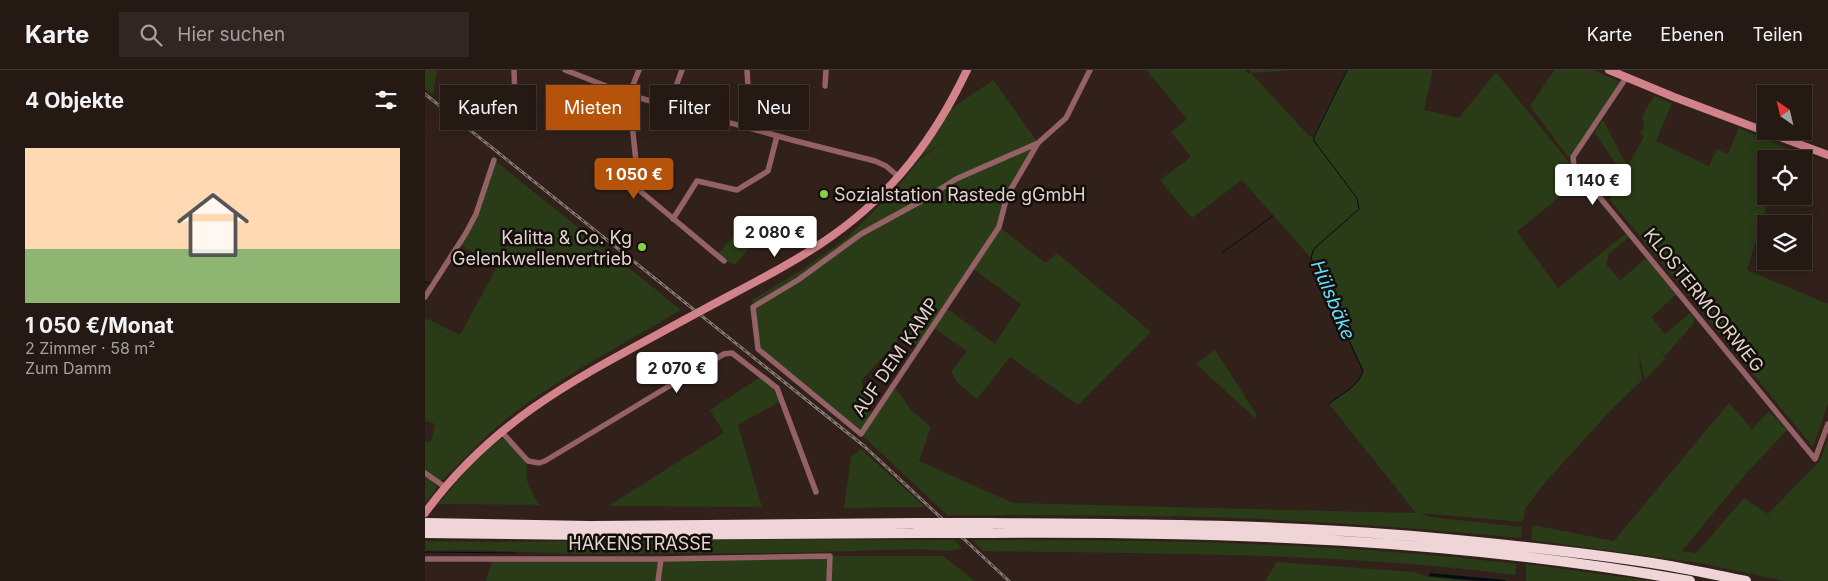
<!DOCTYPE html>
<html lang="de">
<meta charset="utf-8">
<style>
:root{--surface:#251914;--page:#312622;--text:#f1f3f6;--muted:#a3a0a0;--line:#423834;--accent:#b45309}
body{margin:0;font-family:Inter,sans-serif;background:var(--page);color:var(--text);height:100vh;display:flex;flex-direction:column;font-size:19px;white-space:nowrap}
*{box-sizing:border-box;margin:0}
p{font-size:16px;color:var(--muted)}
.icon{flex:none;width:28px;height:28px;fill:none;stroke:currentColor;stroke-width:2;stroke-linecap:round;stroke-linejoin:round}
.map{position:relative;flex:1;overflow:hidden}
.drawer{display:flex;flex-direction:column;background:var(--surface);width:425px}
.drawer>*{flex:none}
.banner{position:absolute;left:15px;top:15px;width:475px;height:45px;display:flex;gap:10px}
.needle{width:32px;rotate:325deg}
.fabs{position:absolute;left:1332px;top:15px;display:grid;gap:10px}
.fabs a{display:grid;place-items:center;width:55px;height:55px;border-radius:0px;background:var(--surface);box-shadow:0 2px 12px #0003,0 0 0 1px var(--line);font-size:25px}
.price{position:absolute;translate:-50% -42px;padding:0 11px;border-radius:5px;background:#fff;color:#222;font-size:16px;line-height:32px;filter:drop-shadow(0 1px 2px #0008)}
.price::after{content:'';position:absolute;left:50%;top:30px;width:15px;height:11px;margin-left:-8px;background:inherit;clip-path:polygon(0 0,100% 0,50% 100%)}
.price.active{background:var(--accent);color:#fff}
ul{padding:0;list-style:none}
li{display:grid;align-content:center;gap:10px;height:265px;padding:0 25px}
li+li{border-top:1px solid var(--line)}
li span{display:grid;place-items:center;height:155px;border-radius:0px;color:#555}
li>.icon{margin-inline-start:auto}
span .icon{width:90px;height:90px;fill:#fffc;stroke-width:1}
li b{font-size:21px}
h2{display:flex;justify-content:space-between;align-items:center;height:60px;padding:0 25px;font-size:21px}
.pill{padding:0 18px;border-radius:0px;background:var(--surface);box-shadow:0 2px 12px #0003,0 0 0 1px var(--line);font-size:18px;line-height:45px}
.pill.active{background:var(--accent);color:#fff}
header{display:flex;align-items:center;gap:30px;box-sizing:border-box;height:70px;padding:0 25px;background:var(--surface);border-bottom:1px solid var(--line)}
header strong{font-size:24px}
nav{display:flex;gap:28px;margin-inline-start:auto;font-size:18px}
.search{width:350px;height:45px;background:var(--page);display:flex;align-items:center;gap:12px;box-sizing:border-box;padding:0 18px;border-radius:0px;color:var(--muted);font-size:19px}
main{display:flex;flex:1;min-height:0}
.map>svg:first-child{display:block}
</style>
<header>
<strong>Karte</strong>
<div class="search"><svg class="icon" aria-label="search" viewBox="0 0 24 24"><circle cx="10" cy="10" r="6"/><path d="M15 15l6 6"/></svg>Hier suchen</div>
<nav><a>Karte</a><a>Ebenen</a><a>Teilen</a></nav>
</header>
<main>
<section class="drawer">
<h2>4 Objekte<svg class="icon" aria-label="filters" viewBox="0 0 24 24"><path d="M4 7h16M4 17h16"/><circle cx="9" cy="7" r="2"/><circle cx="15" cy="17" r="2"/></svg></h2>
<ul>
<li><span style="background:linear-gradient(#ffd9b3 65%,#8fb573 0)"><svg class="icon" aria-label="home" viewBox="0 0 24 24"><path d="M3 11l9-7 9 7M6 9v11h12V9"/></svg></span><div><b>1 050 €/Monat</b><p>2 Zimmer · 58 m²</p><p>Zum Damm</p></div></li>
</ul>
</section>
<div class="map">
<svg width="1403" height="511" viewBox="0 0 1403 511">
<rect width="100%" height="100%" fill="#31211a"/>
<path fill="#293b17" d="M0,0H12L8,25L0,19Z
M721,0H820L823,4L826,2L825,0H870L826,3L884,66L888,67L921,0H1008L999,40L1034,48L1071,2L1157,108L1092,162L1133,218L1201,163L1204,167L1184,184L1181,194L1195,211L1221,188L1251,225L1226,247L1240,264L1265,243L1270,249L1268,254L1240,286L1230,277L1241,288L1220,310L1213,281L1217,310L1186,340L1117,416L1100,439L1098,452L994,443L1006,447L1097,457L1096,468C1002,459 908,452 813,448C716,445 619,445 522,445L436,364L333,283L327,230L375,201L422,168L473,116L495,89L519,72L495,87L525,40L568,10L613,73L582,126L574,157L621,193L632,183L726,262L653,335L585,287L552,329L532,312L526,302L542,281L507,257L520,237L570,274L596,234L548,199L568,165L493,276L479,264L436,311L447,347L469,316L486,340L506,357L494,391L588,433L991,443L904,334C916,325 935,315 938,299L886,188L817,110L767,148L735,110L766,87L746,62L762,49Z
M1129,0H1168L1196,12L1147,86L1143,87L1105,36Z
M1229,26L1247,33L1231,71L1284,96L1292,79L1303,84L1314,58L1360,77L1356,89H1341V126H1345L1322,200L1403,234V334L1388,377L1185,130L1219,66L1214,63L1219,59L1217,46Z
M1178,50L1201,94L1197,102L1169,62Z
M69,90L256,240C199,274 138,305 85,346C61,365 40,388 19,409L15,411L0,400V371L6,372L10,354L0,351V248L35,265L73,195L35,175L41,163Z
M313,162L324,179L310,194L299,191L293,184Z
M790,280L832,345L830,348L771,294Z
M340,304L354,316L356,331L313,355L337,437L183,436L299,363L285,340Z
M1304,333L1327,359L1344,341L1362,360L1318,407L1257,481L1271,483L1319,428L1343,444L1395,391L1403,368V511H1360L1275,493L1106,470L1108,455L1189,471Z
M75,369H81L102,393C100,413 104,419 115,435L13,434L51,389Z
M436,379L500,437L419,438L426,386Z
M0,405L11,415V419L0,434Z
M280,469L530,470L537,479L523,481L495,479L360,483L153,484L46,480L0,481V471L79,472Z
M547,470C729,470 911,472 1092,494L1090,505C914,482 735,484 558,481Z
M405,486H518L550,511H61L67,491Z
M852,492L990,502L1003,507L1045,511H840Z
M1101,494L1227,511H1101Z"/>
<path fill="#000e14" d="M1005,503L1080,510L1081,511H1056L1004,506Z"/>
<g fill="none" stroke-linecap="round" stroke-linejoin="round">
<path stroke="#000e14" stroke-width="1" d="M798,182L848,146
M0,212L7,214
M904,334C915,324 934,317 938,301L886,188L888,181L891,177L934,139L932,128L889,71V67L922,0
M0,482L90,483"/>
<path stroke="#946167" stroke-width="5.5" d="M89,0L90,30
M140,0L204,25L367,70L450,91L461,96L474,107
M214,0L204,25L214,120L299,191
M1201,8L1148,87L1149,96L1390,389L1403,354
M400,16L401,0
M244,35L257,0
M318,55L323,16L322,0
M613,73L531,109L500,129L436,164L373,210L328,237L333,279L436,364L574,157L582,126L613,73L641,48L665,0
M248,149L272,111L312,120L343,101L352,66
M0,227L41,163L51,144L69,90
M76,361L103,391L114,393L120,391L264,304L299,284L307,283L352,318L391,422
M0,403L20,417
M0,489H236L405,486L404,511
M233,511L236,489"/>
<path stroke="#d2828b" stroke-width="8" d="M1184,0L1249,27L1403,85
M285,236C326,214 369,193 407,166C469,122 509,69 542,0
M0,443C70,347 158,305 259,250"/>
<path stroke="#efd5d7" stroke-width="10" d="M0,453L165,456L491,453
M564,453C705,454 847,454 988,466C1068,473 1148,481 1227,493C1259,498 1290,505 1321,511
M0,463L164,465L490,463
M566,463C800,461 1034,470 1265,511"/>
<g stroke="#847771" stroke-width="3">
<path id="rail" d="M0,24L439,376L584,511"/>
</g>
<use href="#rail" stroke="#140d09" stroke-width="1" stroke-dasharray="4" stroke-linecap="butt"/>
<path stroke="#d2828b" stroke-width="8" d="M259,250L285,236"/>
<path stroke="#efd5d7" stroke-width="10" d="M491,453H564
M490,463H566"/>
</g>
<g fill="#88cf49" stroke="#140d09" stroke-width="2">
<circle cx="399" cy="124" r="5"/>
<circle cx="217" cy="177" r="5"/>
</g>
<g text-anchor="middle" dominant-baseline="central" stroke-width="5" stroke-linejoin="round" paint-order="stroke">
<g font-size="18" fill="#dfd4cf" stroke="#140d09" text-anchor="start">
<text x="409" y="124">Sozialstation Rastede gGmbH</text>
<text x="207" y="167" text-anchor="end">Kalitta &amp; Co. Kg<tspan x="207" dy="21">Gelenkwellenvertrieb</tspan></text>
</g>
<g font-size="18" fill="#dfd4cf" stroke="#140d09">
<text transform="translate(1279 230) rotate(51)">KLOSTERMOORWEG</text>
<text transform="translate(470 287) rotate(-56)">AUF DEM KAMP</text>
<text x="215" y="473">HAKENSTRASSE</text>
</g>
<g font-size="19" font-style="italic" fill="#62defb" stroke="#140d09">
<text transform="translate(908 230) rotate(67)">Hülsbäke</text>
</g>
</g>
</svg>
<div class="fabs">
<a><svg class="needle" viewBox="-14 -14 28 28"><path d="M0-13l5 13h-10z" fill="#e53935"/><path d="M0 13l5-13h-10z" fill="#a3a0a0"/></svg></a>
<a><svg class="icon" aria-label="locate" viewBox="0 0 24 24"><circle cx="12" cy="12" r="6"/><path d="M12 2v4M12 18v4M2 12h4M18 12h4"/></svg></a>
<a><svg class="icon" aria-label="layers" viewBox="0 0 24 24"><path d="M12 4l9 5-9 5-9-5zM3 14l9 5 9-5"/></svg></a>
</div>
<b class="price active" style="left:209px;top:130px">1 050 €</b>
<b class="price" style="left:1168px;top:136px">1 140 €</b>
<b class="price" style="left:350px;top:188px">2 080 €</b>
<b class="price" style="left:252px;top:324px">2 070 €</b>
<div class="banner">
<a class="pill">Kaufen</a>
<a class="pill active">Mieten</a>
<a class="pill">Filter</a>
<a class="pill">Neu</a>
</div>
</div>
</main>
